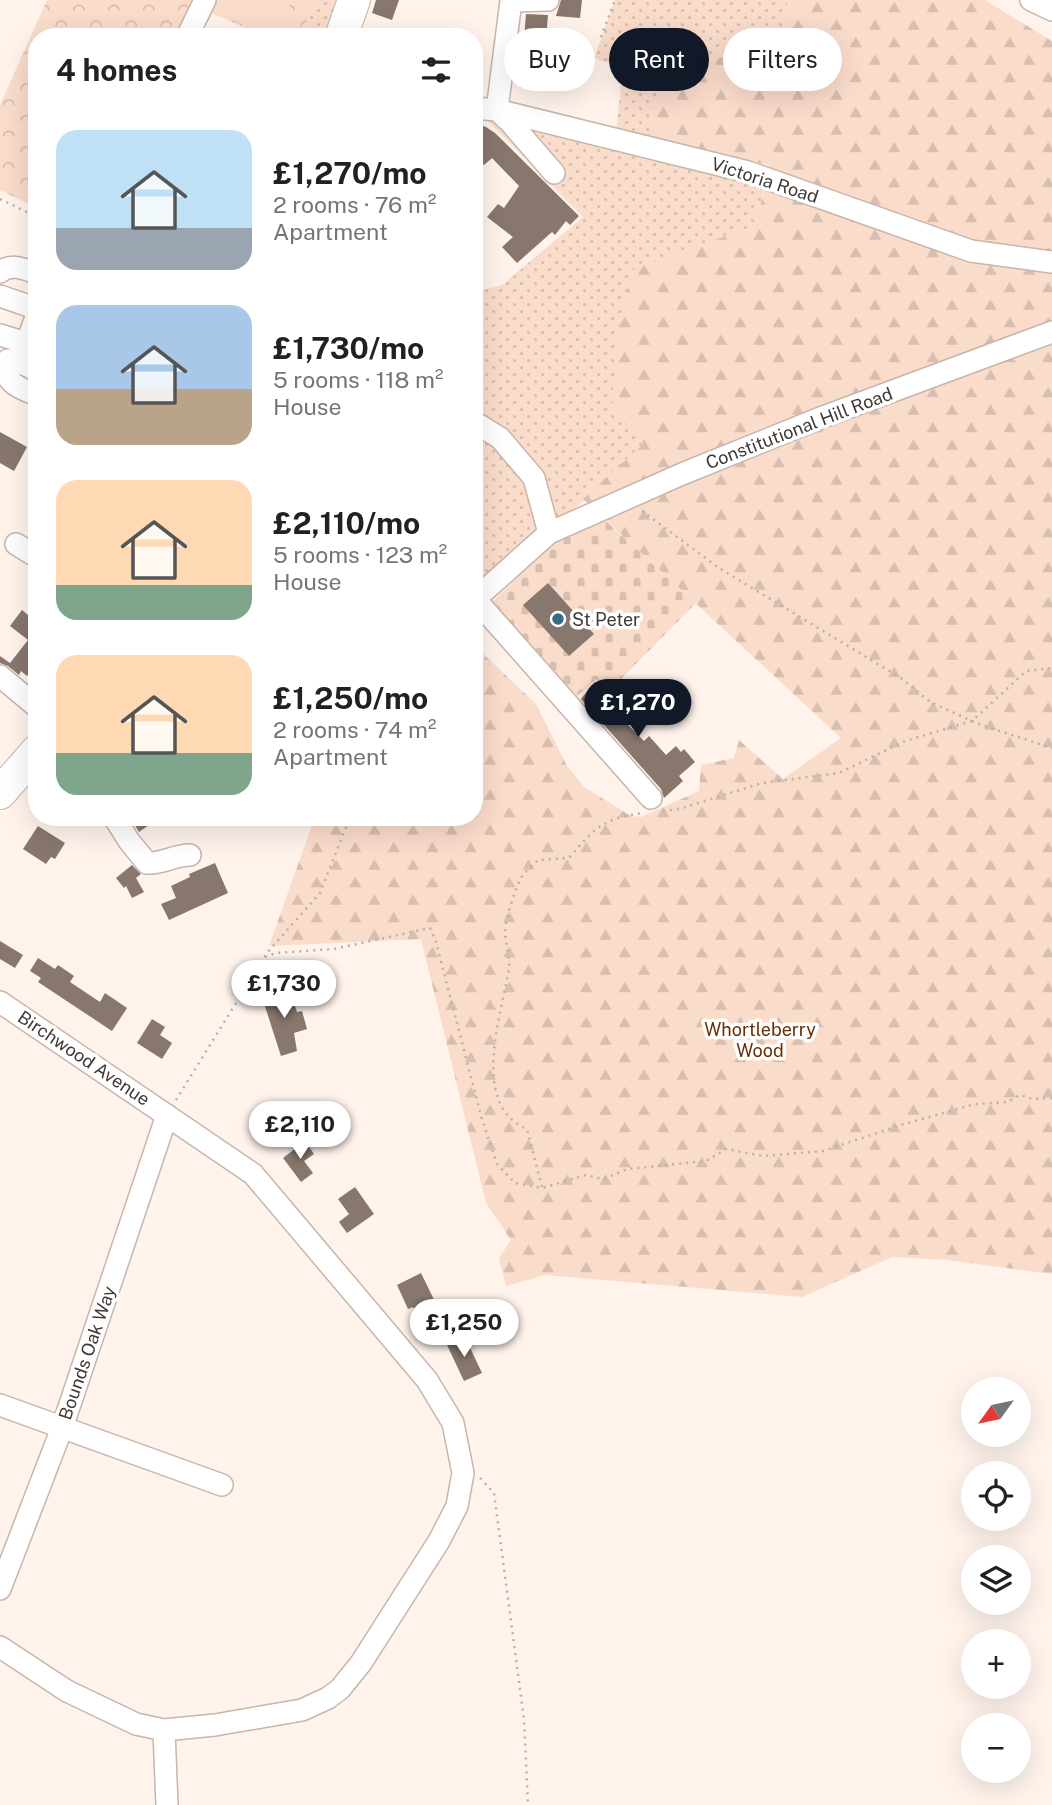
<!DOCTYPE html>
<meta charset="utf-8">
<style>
:root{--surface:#fff;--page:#f2f2f2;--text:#202124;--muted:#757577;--accent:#111827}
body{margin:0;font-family:"Public Sans",sans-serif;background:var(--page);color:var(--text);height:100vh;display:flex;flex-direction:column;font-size:26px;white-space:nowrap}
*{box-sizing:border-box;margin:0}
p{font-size:23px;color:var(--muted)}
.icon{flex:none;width:38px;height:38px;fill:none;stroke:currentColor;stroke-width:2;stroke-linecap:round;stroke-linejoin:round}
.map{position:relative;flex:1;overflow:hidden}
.sheet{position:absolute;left:28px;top:28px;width:455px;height:798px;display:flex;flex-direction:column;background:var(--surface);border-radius:28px;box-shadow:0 7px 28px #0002}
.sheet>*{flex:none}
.top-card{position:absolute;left:504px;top:28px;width:443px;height:63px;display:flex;gap:14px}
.needle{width:46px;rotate:237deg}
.fabs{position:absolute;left:961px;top:1377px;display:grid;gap:14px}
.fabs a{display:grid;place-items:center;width:70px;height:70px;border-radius:50%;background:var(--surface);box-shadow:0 7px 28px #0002;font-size:35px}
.price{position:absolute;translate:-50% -60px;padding:0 16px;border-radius:24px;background:#fff;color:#222;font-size:23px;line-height:46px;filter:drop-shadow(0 2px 4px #0008)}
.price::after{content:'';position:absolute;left:50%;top:42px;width:21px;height:16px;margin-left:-10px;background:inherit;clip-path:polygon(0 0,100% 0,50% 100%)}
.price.selected{background:var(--accent);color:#fff}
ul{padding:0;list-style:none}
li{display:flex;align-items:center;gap:21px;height:175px;padding:0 28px}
li span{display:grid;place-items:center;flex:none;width:196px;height:140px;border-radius:21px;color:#555}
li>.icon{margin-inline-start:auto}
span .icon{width:84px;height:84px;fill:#fffc;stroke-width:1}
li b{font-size:30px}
h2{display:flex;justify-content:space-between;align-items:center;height:84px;padding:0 28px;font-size:30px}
.pill{padding:0 24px;border-radius:32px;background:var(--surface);box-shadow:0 7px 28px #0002;font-size:24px;line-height:63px}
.pill.selected{background:var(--accent);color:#fff}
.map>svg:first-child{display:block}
</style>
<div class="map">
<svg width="1052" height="1805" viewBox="0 0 1052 1805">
<defs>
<pattern id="grass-dots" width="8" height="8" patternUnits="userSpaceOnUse" patternTransform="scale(1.75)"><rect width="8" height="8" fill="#fadccb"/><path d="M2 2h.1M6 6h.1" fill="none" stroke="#d7beaf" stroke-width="1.8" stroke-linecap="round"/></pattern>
<pattern id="forest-firs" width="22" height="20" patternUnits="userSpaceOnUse" patternTransform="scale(1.75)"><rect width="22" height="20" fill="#fadccb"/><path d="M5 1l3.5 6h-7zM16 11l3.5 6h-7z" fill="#d7beaf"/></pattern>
<pattern id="cemetery-stones" width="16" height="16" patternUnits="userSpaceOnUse" patternTransform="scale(1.75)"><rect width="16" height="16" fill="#fadccb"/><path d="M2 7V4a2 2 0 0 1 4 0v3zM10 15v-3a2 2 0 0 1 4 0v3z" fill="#d7beaf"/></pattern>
<pattern id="park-crowns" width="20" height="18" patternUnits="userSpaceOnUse" patternTransform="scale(1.75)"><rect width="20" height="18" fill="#fadccb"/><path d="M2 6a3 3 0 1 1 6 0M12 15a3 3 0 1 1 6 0" fill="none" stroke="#d7beaf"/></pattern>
</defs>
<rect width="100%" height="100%" fill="#fff3ec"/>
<path fill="url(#grass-dots)" d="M315,0H337L324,37H301Z
M615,0H788L780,47L663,68L647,140L616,131L623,68L594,58Z
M476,109L765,181L756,225L704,245L643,444L549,533L534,478L474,423V292L502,285L583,217Z
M474,427L482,431L534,488L538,534L474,593Z"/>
<path fill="url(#forest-firs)" d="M788,0H985L1052,41V1274L946,1260L892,1257L802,1297L545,1275L506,1286L499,1258L511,1240L486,1203L421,939L269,946L315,817H474V645L536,704L566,764L584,787L631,816L641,817L699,791L701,765L734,758L739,740L783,779L841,738L583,499L643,444L612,408L616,338L632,270L756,225L769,165L647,140L663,68L780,47Z"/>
<path fill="url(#cemetery-stones)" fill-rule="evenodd" d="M606,521L696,603L609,691L596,679L574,699L485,609L563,533ZM548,583L594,634L569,656L524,605Z"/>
<path fill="url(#park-crowns)" d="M47,0H315L301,37H265L212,13L200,37H37V208L0,190V105Z"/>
<path fill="#fadccb" d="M215,0H292L275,37H270L210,9Z"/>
<path fill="#87776d" d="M376,0H399L392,20L372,13Z
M561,0H582L580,18L556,16Z
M526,14L548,15L542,89L520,87Z
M474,123L486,127L495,133L579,216L570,225L566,221L555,235L552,232L517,263L502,247L513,237L487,217L498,204L504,208L519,186L492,158L484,165L474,156Z
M0,432L27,447L14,471L0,463Z
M548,583L594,634L569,656L523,605Z
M37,605V663L27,676L21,671L19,675L8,666L0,663V656L10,663L28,640L10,626L22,610L28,615Z
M595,682L613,700L624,690L632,699L628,704L637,714L627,724L644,741L649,736L666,755L676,746L681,752L684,749L695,762L679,776L683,781L664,798L661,789L581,699Z
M130,817H161L139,832Z
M38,826L65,843L55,859L51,857L46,864L23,849Z
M215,863L228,893L169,920L161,904L176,898L171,886L190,877L189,874Z
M132,865L141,874L136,878L144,892L132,898L126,886L124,888L116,878Z
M0,941L23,955L15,968L0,959Z
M38,958L55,969L58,965L74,976L70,982L100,1002L105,993L127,1008L112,1031L38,982L41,978L30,971Z
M289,988L297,1012L302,1011L307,1029L294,1033L297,1051L281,1056L262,997Z
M152,1019L165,1027L160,1035L172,1043L162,1059L137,1043Z
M305,1141L314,1154L304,1161L313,1173L301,1182L283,1158Z
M355,1187L374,1214L347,1233L339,1222L349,1214L338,1199Z
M421,1273L441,1314L422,1324L413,1307L408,1309L397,1285Z
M465,1337L482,1373L464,1381L447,1345Z"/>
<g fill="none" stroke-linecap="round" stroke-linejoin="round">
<g stroke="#c8b5ab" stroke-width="24">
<path id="minor" d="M548,0L511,1L497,110L510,122L554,173
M1031,0L1052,10
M187,37L205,0
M474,108L497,110L748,172L971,251L1052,262
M0,272C11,263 24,269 37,273
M0,296L35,308L36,317L28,339V366L37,371
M0,335L23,342L28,339
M28,366L14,360H8C0,382 21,389 37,395
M474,422L500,438L534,478L549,533
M16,544L37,557
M475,599L651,798
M474,600L549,533L682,474L823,417L1052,332
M0,676L37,707
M114,817L129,841L147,863C162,864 174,855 190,855
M0,1002L253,1174L427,1380L453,1423L463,1473L457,1506L439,1541L361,1663L340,1689L328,1698L302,1710L215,1725L164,1730L136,1724L67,1691L0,1647
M0,1405L222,1485
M0,1589L62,1428L167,1115
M164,1730L167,1805"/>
</g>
<g stroke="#c8b5ab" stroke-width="34">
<path id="highway" d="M341,37L354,0
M0,793L37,751"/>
</g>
<path stroke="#bab0aa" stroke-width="2.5" stroke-dasharray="2 5" stroke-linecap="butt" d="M601,37L615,0
M0,199L37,217
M642,511L719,568L901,678L930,702L981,725L1052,748
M663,811L679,809L762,783L839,773L905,741L972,721L1026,671L1052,668
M265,957L276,953L334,949L430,928L436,942L481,1116L497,1164L515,1183L542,1188L586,1175L603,1179L628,1169L706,1161L726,1149L763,1156L823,1151L901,1125L975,1104L1007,1102L1020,1095L1032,1099L1052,1098
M176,1100L267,953L320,893L350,817
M542,1187L527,1129C469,1105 502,1014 509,968C510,956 505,943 505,931C505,921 515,889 520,880C524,872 532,866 538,860L569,858C595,828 601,819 643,813
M480,1478L494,1493L524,1719L528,1805"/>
<use href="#minor" stroke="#fff" stroke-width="21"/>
<use href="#highway" stroke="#fff" stroke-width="32"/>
</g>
<circle fill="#356d87" stroke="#fff" stroke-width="2.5" cx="558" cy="619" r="7"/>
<g text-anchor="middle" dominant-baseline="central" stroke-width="7" stroke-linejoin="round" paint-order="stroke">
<g font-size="18" fill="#403935" stroke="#fff">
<text transform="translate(765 180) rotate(18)">Victoria Road</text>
<text transform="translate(799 428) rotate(-21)">Constitutional Hill Road</text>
<text transform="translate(84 1058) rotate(34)">Birchwood Avenue</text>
<text transform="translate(87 1353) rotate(-71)">Bounds Oak Way</text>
</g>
<g font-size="18" fill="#403935" stroke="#fff" text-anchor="start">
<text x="572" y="619">St Peter</text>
</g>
<g font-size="18" fill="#662f06" stroke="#fff">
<text x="760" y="1029">Whortleberry<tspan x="760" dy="21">Wood</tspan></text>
</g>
</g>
</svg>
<div class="fabs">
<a><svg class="needle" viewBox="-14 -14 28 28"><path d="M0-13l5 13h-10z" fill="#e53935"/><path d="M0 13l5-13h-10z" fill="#757577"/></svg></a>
<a><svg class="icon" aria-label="locate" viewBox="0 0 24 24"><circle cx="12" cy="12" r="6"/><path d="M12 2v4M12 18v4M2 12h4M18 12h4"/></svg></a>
<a><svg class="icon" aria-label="layers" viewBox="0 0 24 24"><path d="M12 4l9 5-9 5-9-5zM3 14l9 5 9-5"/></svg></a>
<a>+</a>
<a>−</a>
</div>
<b class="price selected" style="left:638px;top:739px">£1,270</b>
<b class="price" style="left:284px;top:1020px">£1,730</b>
<b class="price" style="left:300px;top:1161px">£2,110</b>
<b class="price" style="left:464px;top:1359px">£1,250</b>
<div class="top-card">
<a class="pill">Buy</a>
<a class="pill selected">Rent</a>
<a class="pill">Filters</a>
</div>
<section class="sheet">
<h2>4 homes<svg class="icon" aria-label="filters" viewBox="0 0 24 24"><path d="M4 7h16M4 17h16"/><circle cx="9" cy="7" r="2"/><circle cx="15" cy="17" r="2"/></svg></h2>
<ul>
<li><span style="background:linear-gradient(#bfe0f5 70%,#9aa5b1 0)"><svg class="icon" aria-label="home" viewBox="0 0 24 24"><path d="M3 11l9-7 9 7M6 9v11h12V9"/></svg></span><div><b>£1,270/mo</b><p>2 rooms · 76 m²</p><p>Apartment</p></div></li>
<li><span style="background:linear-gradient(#a9c7e8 60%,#b9a48a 0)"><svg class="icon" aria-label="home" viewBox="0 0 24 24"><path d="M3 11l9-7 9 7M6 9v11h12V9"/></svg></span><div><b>£1,730/mo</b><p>5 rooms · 118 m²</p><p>House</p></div></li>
<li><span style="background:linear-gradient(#ffd9b3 75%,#7fa58c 0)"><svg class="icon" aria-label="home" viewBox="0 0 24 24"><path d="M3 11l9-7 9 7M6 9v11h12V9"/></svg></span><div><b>£2,110/mo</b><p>5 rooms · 123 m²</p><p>House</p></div></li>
<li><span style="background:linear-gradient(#ffd9b3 70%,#7fa58c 0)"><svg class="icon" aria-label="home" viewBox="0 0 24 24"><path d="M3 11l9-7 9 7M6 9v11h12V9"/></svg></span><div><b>£1,250/mo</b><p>2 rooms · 74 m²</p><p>Apartment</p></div></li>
</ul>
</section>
</div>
